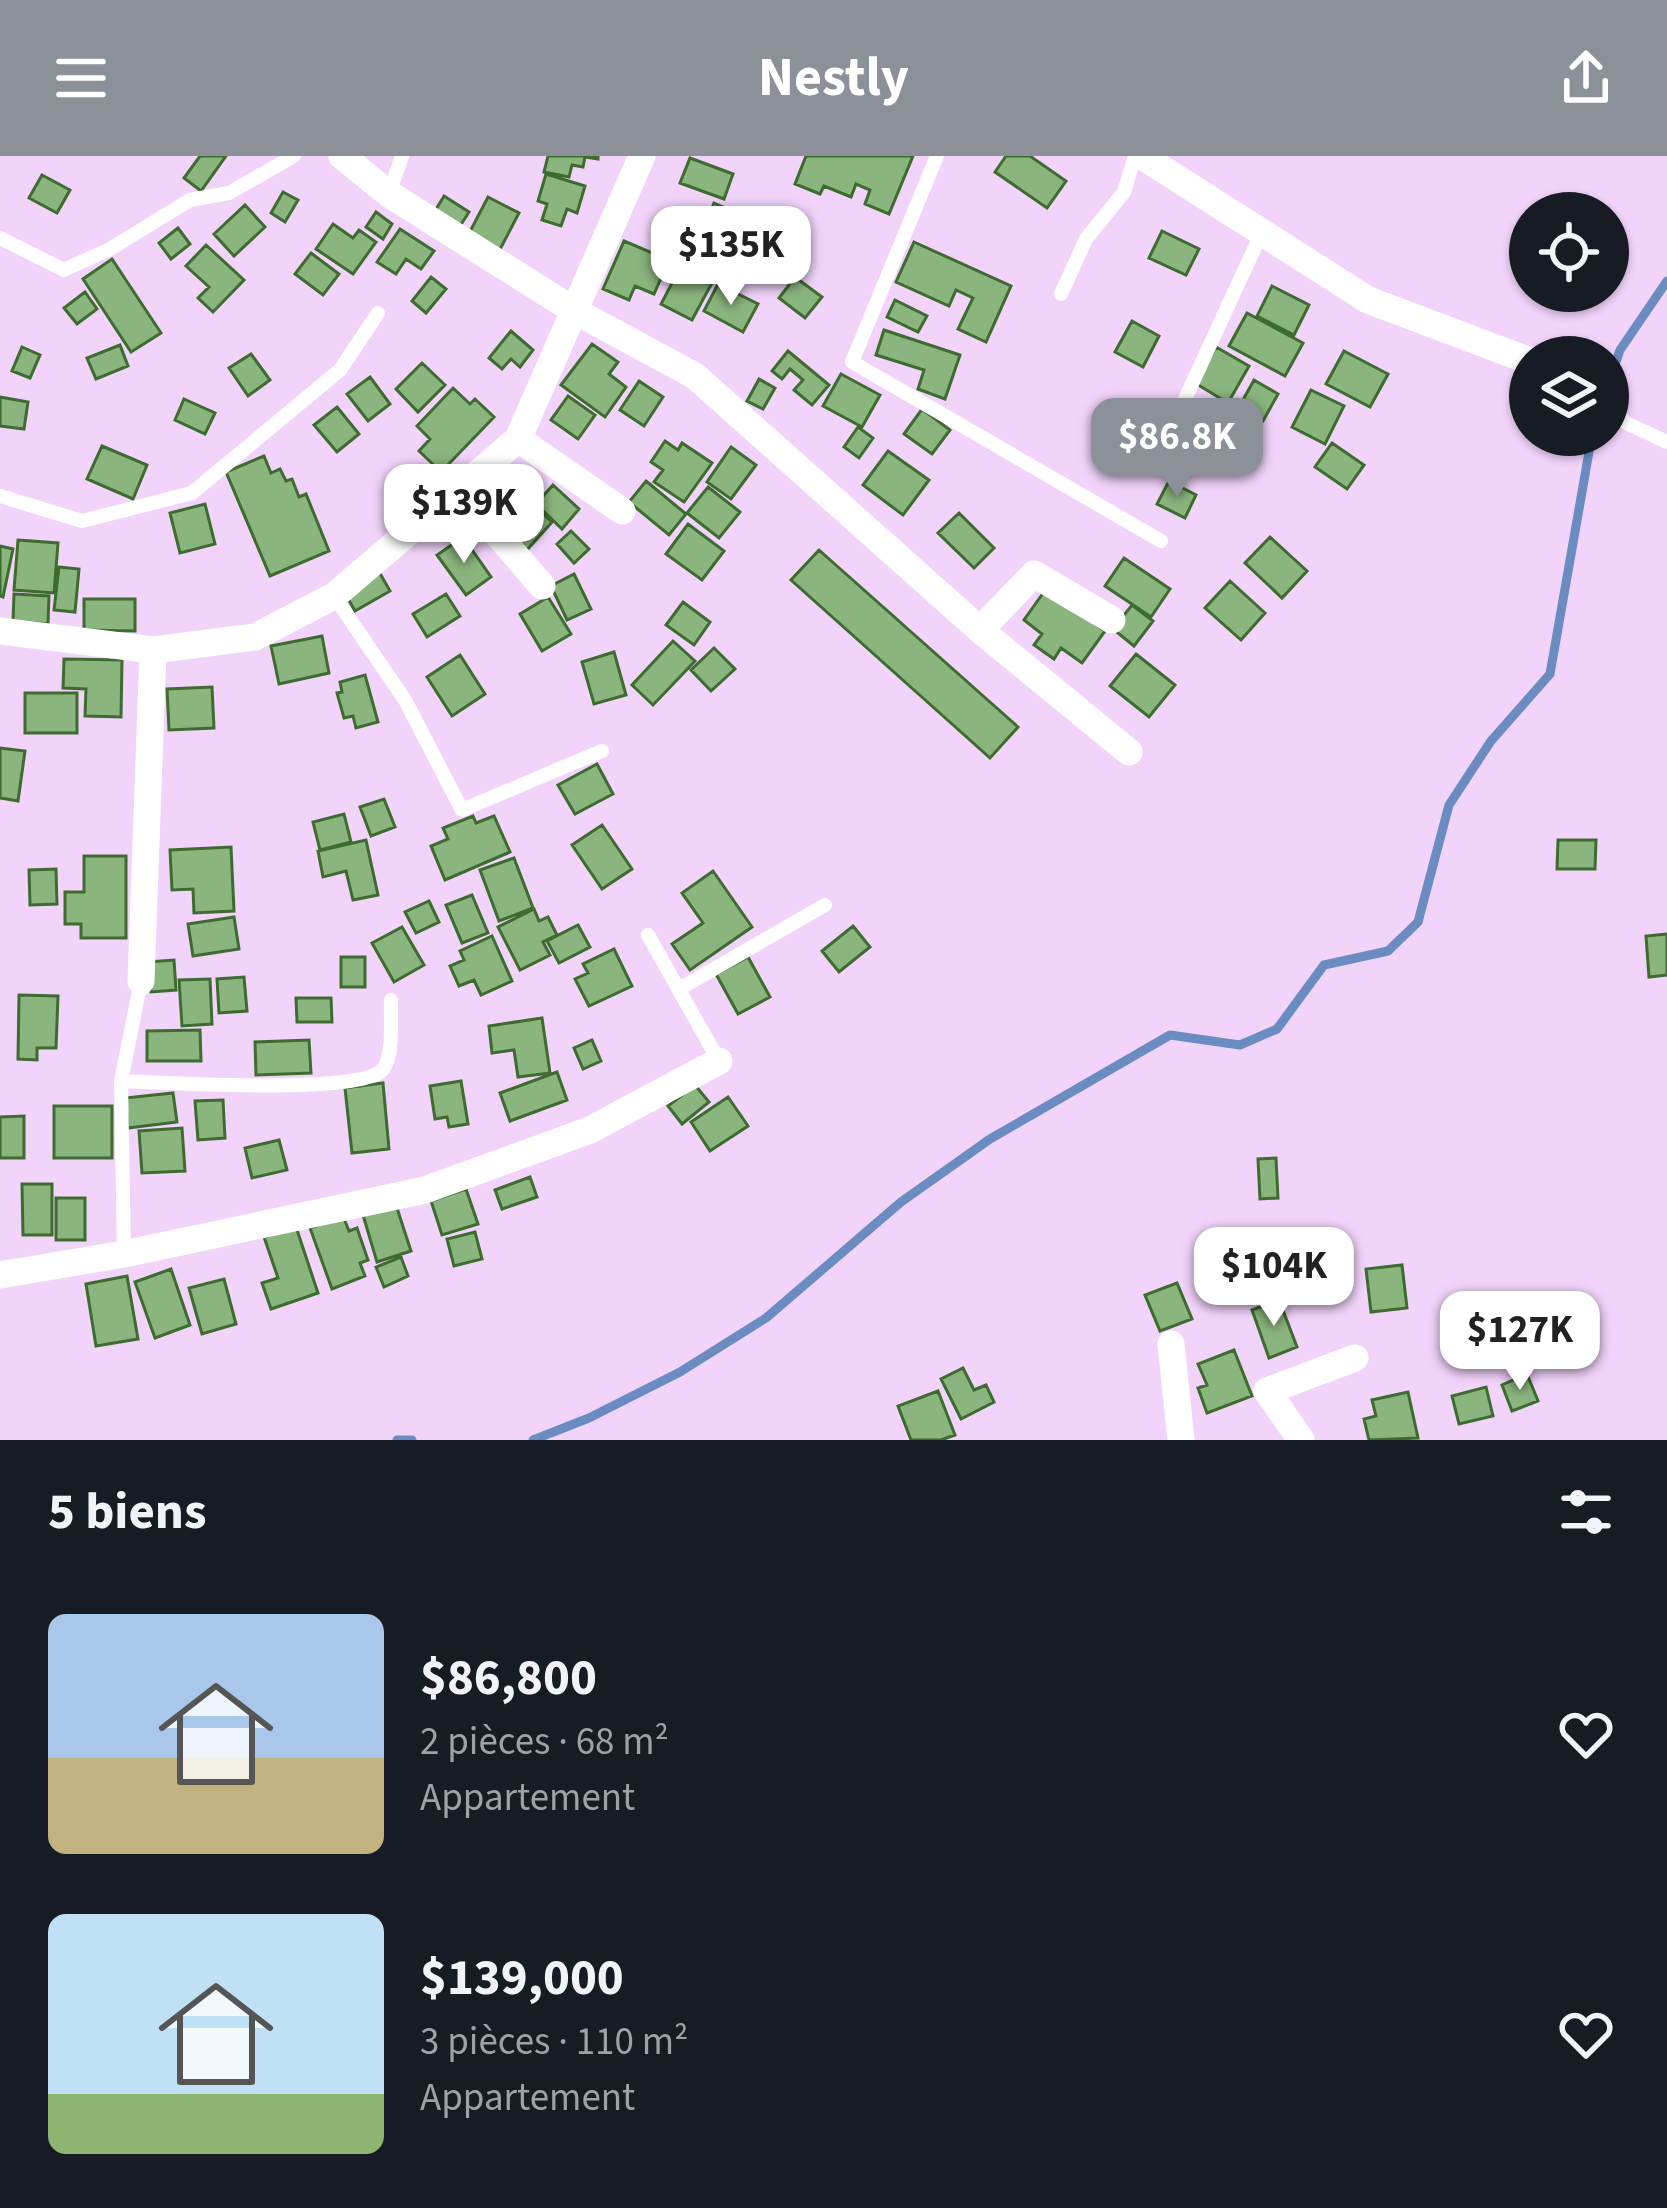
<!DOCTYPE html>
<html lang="fr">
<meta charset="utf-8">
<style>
:root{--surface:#171b24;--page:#242831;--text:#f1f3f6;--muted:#9ea1a6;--accent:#8c9099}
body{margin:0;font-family:"Source Sans 3",sans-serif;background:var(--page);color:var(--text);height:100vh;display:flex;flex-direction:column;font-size:45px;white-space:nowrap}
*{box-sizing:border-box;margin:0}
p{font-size:39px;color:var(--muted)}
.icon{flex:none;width:66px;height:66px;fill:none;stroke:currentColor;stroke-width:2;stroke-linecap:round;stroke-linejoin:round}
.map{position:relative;height:1284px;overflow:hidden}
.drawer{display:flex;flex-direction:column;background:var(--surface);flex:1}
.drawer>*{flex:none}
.controls{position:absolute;left:1509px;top:36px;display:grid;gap:24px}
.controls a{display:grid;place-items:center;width:120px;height:120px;border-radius:50%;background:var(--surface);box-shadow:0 3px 9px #0004;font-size:60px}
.price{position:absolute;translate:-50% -102px;padding:0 27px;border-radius:24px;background:#fff;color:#222;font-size:39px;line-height:78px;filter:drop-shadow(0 3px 6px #0008)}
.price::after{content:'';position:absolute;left:50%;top:72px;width:36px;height:27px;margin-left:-18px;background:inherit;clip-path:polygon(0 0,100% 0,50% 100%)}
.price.selected{background:var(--accent);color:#fff}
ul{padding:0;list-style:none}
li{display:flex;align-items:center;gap:36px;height:300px;padding:0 48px}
li span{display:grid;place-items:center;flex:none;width:336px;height:240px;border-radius:18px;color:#555}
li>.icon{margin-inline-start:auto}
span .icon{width:144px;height:144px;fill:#fffc;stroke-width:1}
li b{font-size:51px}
h2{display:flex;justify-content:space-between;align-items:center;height:144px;padding:0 48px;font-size:51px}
header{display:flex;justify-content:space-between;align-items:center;height:156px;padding:0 48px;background:var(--accent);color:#fff;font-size:54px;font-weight:700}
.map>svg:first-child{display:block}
</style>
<header><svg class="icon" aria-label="menu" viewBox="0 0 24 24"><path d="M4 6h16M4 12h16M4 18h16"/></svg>Nestly<svg class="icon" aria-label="share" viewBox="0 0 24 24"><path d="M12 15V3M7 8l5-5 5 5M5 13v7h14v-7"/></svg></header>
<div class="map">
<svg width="1667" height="1284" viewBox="0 0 1667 1284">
<rect width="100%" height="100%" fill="#f2d4fb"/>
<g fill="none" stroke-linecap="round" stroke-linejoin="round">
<path stroke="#6a8cc1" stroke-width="9" d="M1608,229L1620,194L1667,125
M397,1284H412
M533,1284L589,1262L680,1216L766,1162L901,1046L990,983L1170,879L1240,889L1277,873L1324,809L1388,795L1418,766L1449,649L1491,585L1550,518L1592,279"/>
</g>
<path fill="#8bb57e" stroke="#3e6b30" stroke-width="3" d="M200,0H226L201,35L184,22Z
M548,0H598V3L585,1L583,11L572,9L569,21L544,16Z
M806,0H913L889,58L865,48L870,34L856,28L851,41L824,30L820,38L795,28Z
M1006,0H1030L1066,25L1047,52L995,16Z
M690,2L733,18L724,43L680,27Z
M546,18L585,30L577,57L567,53L561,70L542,64L547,48L538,45Z
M42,19L70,34L57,57L29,42Z
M283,36L298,44L285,66L271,57Z
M444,40L469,56L460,70L435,55Z
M488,41L519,57L496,101L465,85Z
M714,47L730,54L721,74L706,67Z
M245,49L265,71L234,100L214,78Z
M376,56L392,68L383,83L366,71Z
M333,68L353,82L359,74L376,86L353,118L316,93Z
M178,72L190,88L171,103L159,87Z
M400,73L434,95L421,113L406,103L396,118L377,106Z
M1162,75L1199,93L1186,119L1149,102Z
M624,85L669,104L654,138L635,130L629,144L603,133Z
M914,86L1011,130L986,186L958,173L973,142L956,134L949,150L896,126Z
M206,89L244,124L213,156L198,142L209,131L186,110Z
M311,97L339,118L323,139L295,118Z
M112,103L161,177L131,196L83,123Z
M683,106L714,123L692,164L661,148Z
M431,121L446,133L426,157L412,145Z
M795,121L822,141L805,162L779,142Z
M718,128L758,148L743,176L704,155Z
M1272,130L1309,149L1294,179L1257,160Z
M85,136L97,153L77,168L64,152Z
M895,144L927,160L918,176L887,161Z
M1247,157L1303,187L1285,220L1229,190Z
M1132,165L1159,180L1143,211L1115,196Z
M884,174L960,199L945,243L918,233L924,214L876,199Z
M511,175L533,194L520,211L511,203L502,213L489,202Z
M592,188L618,206L609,218L626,231L605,261L561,229Z
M120,189L128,210L96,223L87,202Z
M22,191L40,199L30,222L12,215Z
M1216,191L1249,210L1228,247L1195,227Z
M788,195L829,229L812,249L794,234L803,224L790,213L782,223L772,215Z
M1344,195L1388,218L1370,251L1326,228Z
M251,198L270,224L248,240L229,212Z
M422,207L445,229L418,256L396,233Z
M841,218L880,239L862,271L823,250Z
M370,221L390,248L368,265L347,238Z
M759,223L775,232L763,253L747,245Z
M1254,224L1278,238L1263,265L1239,251Z
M639,225L663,241L644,270L620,254Z
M453,232L470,248L475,243L494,261L441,316L419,295L430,283L417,270Z
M1311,234L1344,250L1325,288L1292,271Z
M568,240L595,259L578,283L551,264Z
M0,241L28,246L24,273L0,270Z
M184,243L215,257L205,278L175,264Z
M337,251L359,278L337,296L314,269Z
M922,253L950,274L932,298L904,278Z
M858,271L873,282L859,302L844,291Z
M665,285L678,294L682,287L712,307L684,346L654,326L663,314L651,306Z
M1332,287L1364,309L1347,333L1315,311Z
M102,290L147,309L133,343L87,323Z
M731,291L756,309L731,343L707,326Z
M888,295L929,324L903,359L863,329Z
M264,300L271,317L280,313L286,325L292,323L299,341L306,338L329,395L270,420L226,316Z
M646,325L686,358L669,379L629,346Z
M1169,325L1196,339L1185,362L1157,348Z
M522,328L538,342L532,348L552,366L525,396L490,364Z
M553,329L579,353L562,373L536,348Z
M708,331L740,356L719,382L687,357Z
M205,348L215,388L180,397L170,357Z
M959,357L994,392L974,412L938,377Z
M688,368L724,395L702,424L666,398Z
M571,375L589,393L574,407L557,388Z
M463,381L491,421L466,439L437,399Z
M1270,381L1307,415L1282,442L1245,407Z
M18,384L58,387L54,437L14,434Z
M0,390L13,393L3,441L0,440Z
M819,394L1018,571L990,602L791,424Z
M1124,402L1170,433L1151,461L1105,430Z
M59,411L79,413L75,456L54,454Z
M378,414L390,435L355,455L343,434Z
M574,418L591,453L567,464L551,430Z
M1230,425L1265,457L1241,484L1205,452Z
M1046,433L1105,475L1082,507L1061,492L1054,503L1034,489L1042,478L1024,464Z
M14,438L49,440L48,468L13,465Z
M446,438L460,460L427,481L413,458Z
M548,441L571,478L542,495L520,458Z
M84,443H135V475L84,474Z
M683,446L710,466L694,489L666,469Z
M1132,449L1153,465L1134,490L1113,473Z
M322,480L329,517L279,528L271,490Z
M673,485L695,505L653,549L632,529Z
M714,492L735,513L711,535L691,514Z
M614,496L626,539L594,548L582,506Z
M1136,498L1175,529L1149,561L1110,530Z
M460,499L485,538L452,560L427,521Z
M64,503L122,504L121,561L85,560L86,533L63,532Z
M365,519L378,566L356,572L353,560L344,562L337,537L342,536L340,526Z
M212,531L214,572L169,574L167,533Z
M25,537H77V577H25Z
M0,592L25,595L18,645L0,642Z
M597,608L613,638L575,658L558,629Z
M384,643L395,671L371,680L360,651Z
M344,658L351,686L320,694L313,666Z
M473,660L476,667L494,660L510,696L445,724L431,690L448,683L443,672Z
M602,669L632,713L602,733L572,689Z
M366,684L378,739L353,744L346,715L323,721L318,695Z
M1558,684H1596L1595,713H1557Z
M231,691L234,755L194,757L193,733L172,734L170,694Z
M84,700H126V782H81V768H65V736H84Z
M514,702L533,752L499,765L480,714Z
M56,713L57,748L30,749L29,714Z
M713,715L752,771L690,814L672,788L703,767L682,737Z
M472,739L488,777L462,787L446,749Z
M429,745L439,766L416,777L405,756Z
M534,753L539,765L548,761L557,779L543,786L550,799L520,814L498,771Z
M234,761L239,793L193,800L188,768Z
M578,769L590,791L559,807L547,785Z
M853,770L870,791L839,816L822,795Z
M402,771L424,809L394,826L372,787Z
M1667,778V819L1649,821L1646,780Z
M492,780L512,825L481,839L474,824L459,830L450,810L464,804L460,795Z
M614,793L632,830L589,850L575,823L588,817L583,808Z
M341,801H365V831H341Z
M748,801L770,841L738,858L716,818Z
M174,804L176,834L151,836L148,806Z
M244,821L247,855L219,857L217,823Z
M210,823L212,868L182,870L179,824Z
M19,839L58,840L56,892H37V904L18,903Z
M296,842H331L332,866H297Z
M542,862L550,917L518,921L514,894L492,897L489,870Z
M200,874L201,905H147V875Z
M309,884L311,917L256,919L255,886Z
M592,884L601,905L583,913L574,892Z
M557,916L567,944L510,965L500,937Z
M461,925L468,968L449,971L447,961L435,963L430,930Z
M383,927L389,993L352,997L345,932Z
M695,929L709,946L682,968L668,950Z
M173,937L177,966L128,972L125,942Z
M728,941L748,970L710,995L691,966Z
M223,944L225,982L198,984L195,945Z
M54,950H112V1002H54Z
M24,960V1002H0V961Z
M182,972L185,1015L142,1017L139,975Z
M279,984L287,1014L252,1022L245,992Z
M1276,1002L1278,1042L1260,1043L1258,1003Z
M530,1021L537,1041L502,1053L495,1034Z
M22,1028H52V1079H23Z
M466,1033L478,1068L442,1079L431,1045Z
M56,1042H85V1084H56Z
M396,1049L411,1095L377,1106L363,1059Z
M343,1060L349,1075L357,1072L368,1104L360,1107L365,1120L332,1133L310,1072Z
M296,1071L318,1137L271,1153L262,1127L278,1122L264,1081Z
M475,1076L482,1103L454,1110L447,1083Z
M1259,1099L1273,1132L1242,1145L1228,1111Z
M401,1101L408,1120L384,1131L376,1111Z
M1402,1109L1407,1152L1371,1156L1366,1113Z
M171,1113L190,1169L155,1182L135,1126Z
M127,1120L138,1183L96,1190L86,1128Z
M224,1123L236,1168L202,1178L189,1132Z
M1177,1127L1192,1163L1160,1175L1145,1139Z
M1279,1144L1297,1191L1269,1202L1252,1154Z
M1234,1194L1252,1240L1207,1257L1198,1232L1207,1229L1198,1208Z
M963,1212L974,1234L986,1229L994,1246L961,1263L941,1223Z
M1527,1218L1538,1245L1512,1255L1502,1229Z
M1486,1231L1493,1260L1459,1268L1452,1240Z
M938,1235L955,1279L941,1284H911L898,1250Z
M1408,1236L1418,1282L1369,1284L1364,1263L1376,1260L1372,1244Z"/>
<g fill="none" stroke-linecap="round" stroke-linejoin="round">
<path stroke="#fff" stroke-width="14" d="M937,0L852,206L1161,385
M389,38L402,0
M0,82L64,114L110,93L190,44L229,37L294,0
M1061,138L1086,83L1124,36L1135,0
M1608,248L1626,267L1667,286
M1174,267L1262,76
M0,340L82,365L192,337L340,214L378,157
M334,440L405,544L462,654L602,595
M648,779L719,905
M679,833L825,749
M121,925C165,927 350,938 380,916C395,905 390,862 391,844
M124,1098L121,925L141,825"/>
<path stroke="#fff" stroke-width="27" d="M342,0L389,38L575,155L695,220L980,474L1129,596
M1142,0L1368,144L1530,205
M518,283L622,355
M460,335L542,430
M980,474L1034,418L1112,464
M0,475L153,494L255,481L334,440L518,283L642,0
M141,825L153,494
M0,1119L124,1098L425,1034L590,974L719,905
M1171,1188L1181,1284
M1301,1284L1267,1235L1355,1202"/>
</g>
</svg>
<div class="controls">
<a><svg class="icon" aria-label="locate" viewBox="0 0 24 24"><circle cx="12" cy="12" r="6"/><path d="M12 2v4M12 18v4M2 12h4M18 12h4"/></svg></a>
<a><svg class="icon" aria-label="layers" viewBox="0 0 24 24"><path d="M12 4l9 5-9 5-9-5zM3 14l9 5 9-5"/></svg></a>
</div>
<b class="price" style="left:731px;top:152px">$135K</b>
<b class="price selected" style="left:1177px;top:344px">$86.8K</b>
<b class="price" style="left:464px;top:410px">$139K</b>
<b class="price" style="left:1274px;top:1173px">$104K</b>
<b class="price" style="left:1520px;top:1237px">$127K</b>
</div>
<section class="drawer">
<h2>5 biens<svg class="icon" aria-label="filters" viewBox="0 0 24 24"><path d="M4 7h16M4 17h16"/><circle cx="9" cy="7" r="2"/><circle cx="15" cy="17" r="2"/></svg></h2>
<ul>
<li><span style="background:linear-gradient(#a9c7e8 60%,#c2b280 0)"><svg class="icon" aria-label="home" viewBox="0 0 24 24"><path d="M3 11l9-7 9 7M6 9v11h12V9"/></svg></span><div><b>$86,800</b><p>2 pièces · 68 m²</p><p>Appartement</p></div><svg class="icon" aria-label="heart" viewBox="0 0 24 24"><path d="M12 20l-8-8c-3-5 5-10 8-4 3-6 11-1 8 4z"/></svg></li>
<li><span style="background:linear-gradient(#bfe0f5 75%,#8fb573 0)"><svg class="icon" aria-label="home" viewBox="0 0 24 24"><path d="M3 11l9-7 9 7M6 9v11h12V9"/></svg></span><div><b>$139,000</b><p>3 pièces · 110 m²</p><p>Appartement</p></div><svg class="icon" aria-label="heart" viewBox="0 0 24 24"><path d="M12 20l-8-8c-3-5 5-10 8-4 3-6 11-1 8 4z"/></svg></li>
</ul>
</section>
